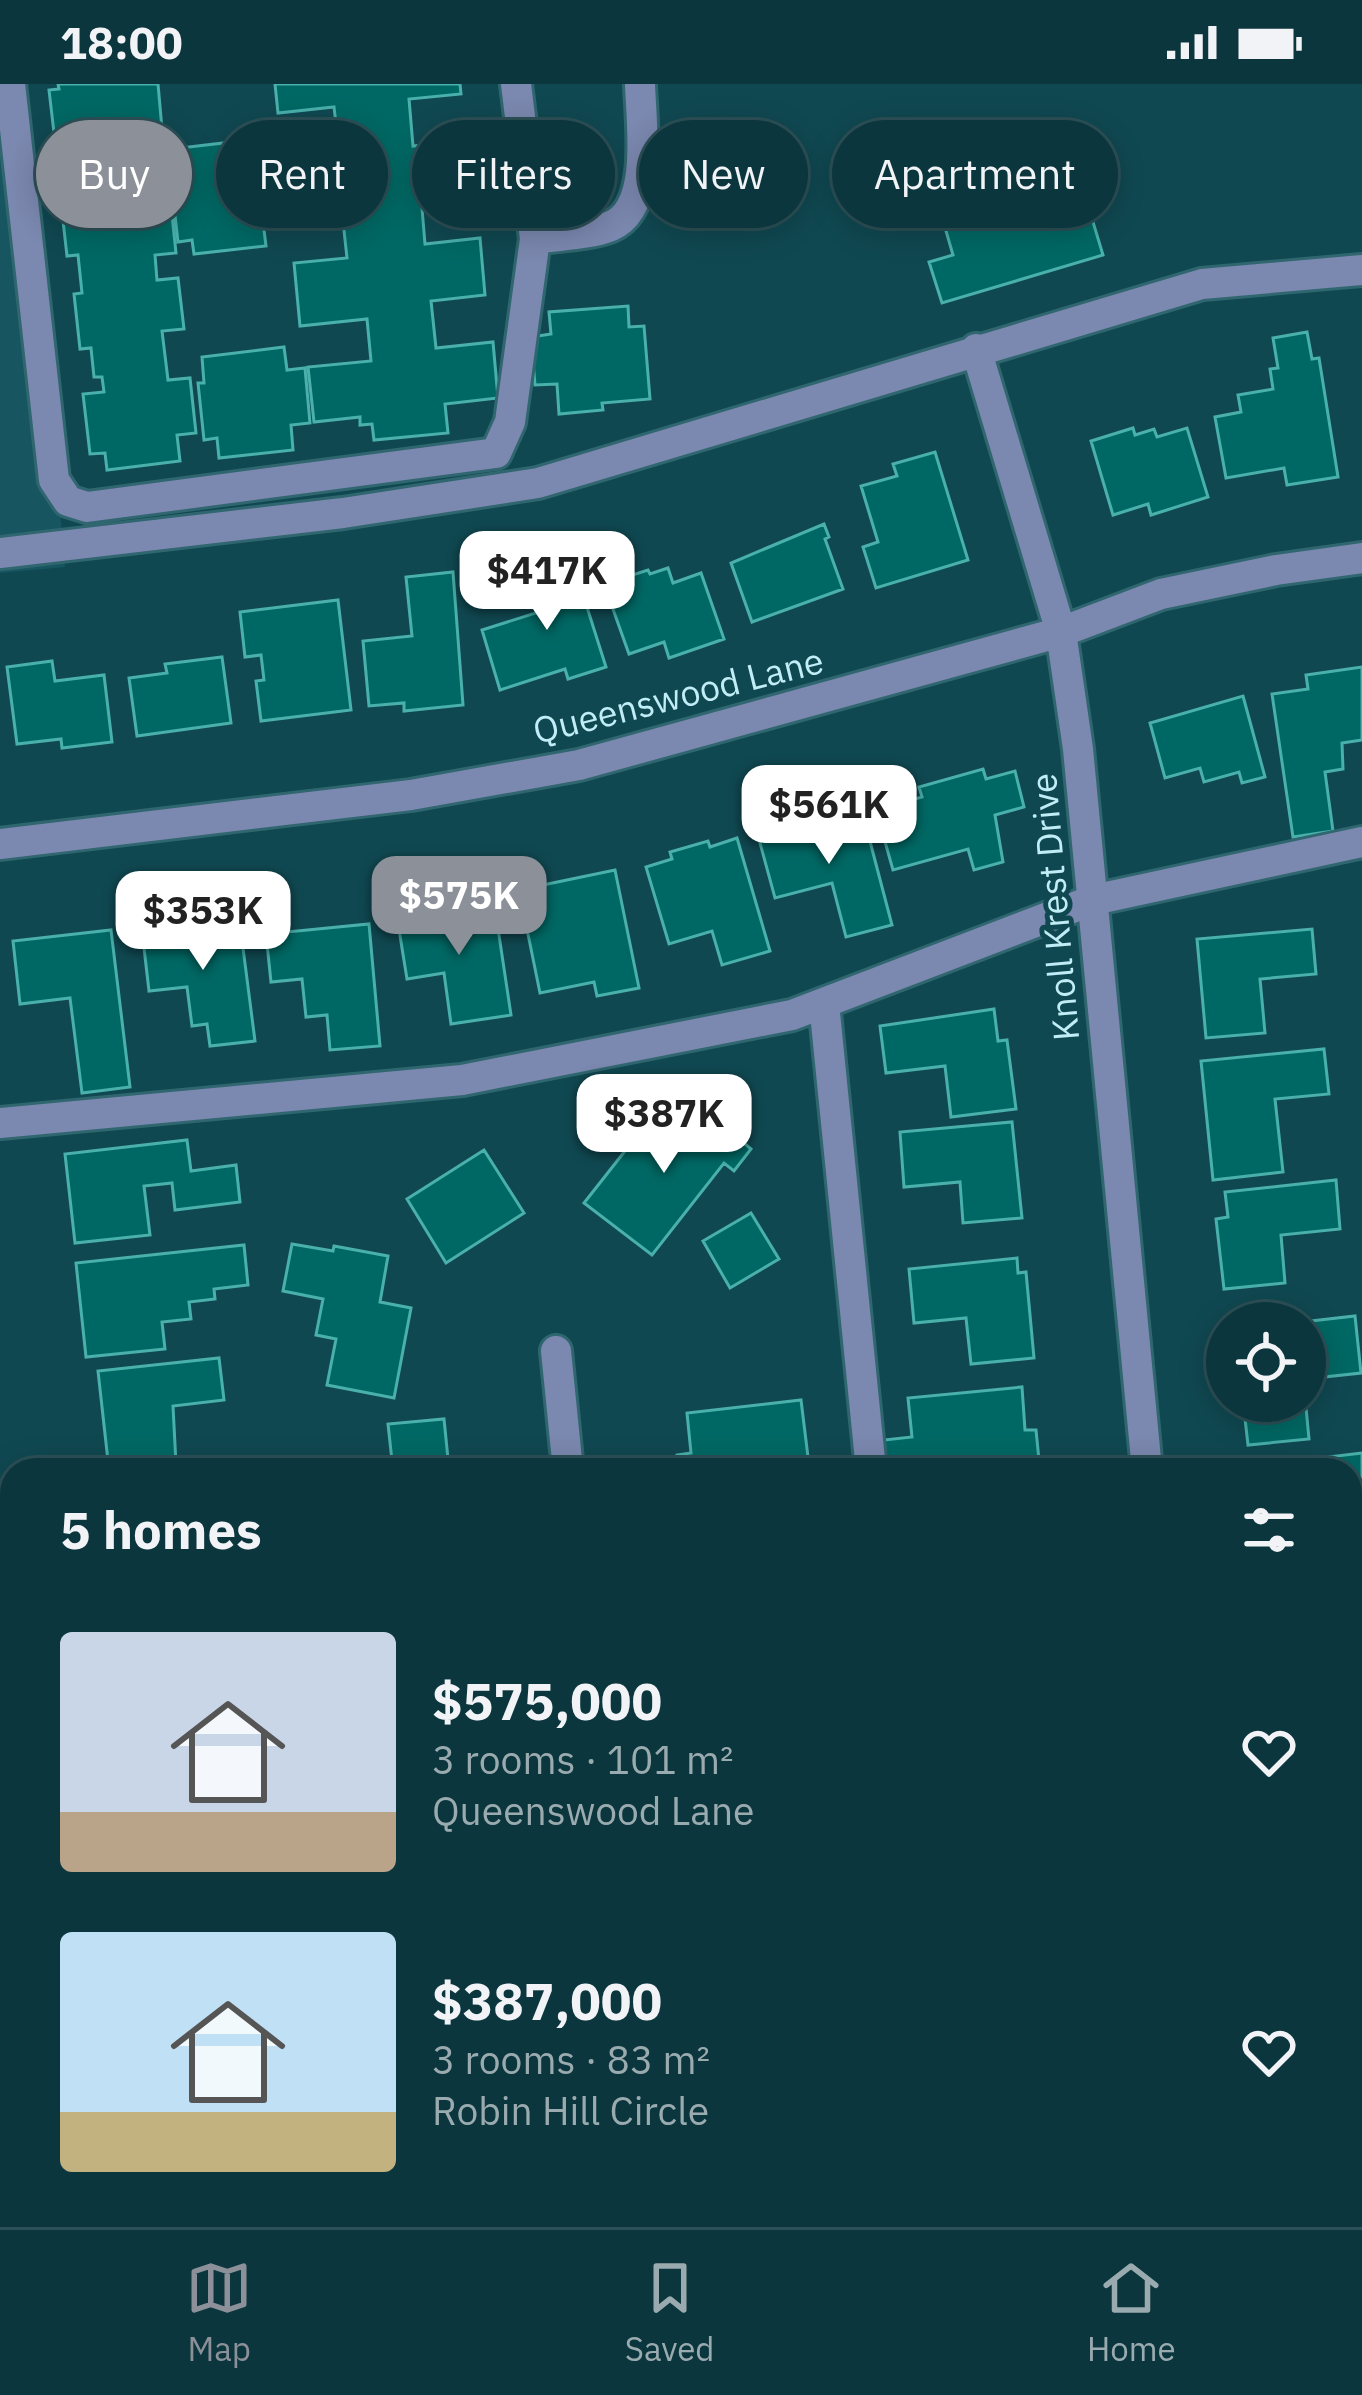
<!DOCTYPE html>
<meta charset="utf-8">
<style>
:root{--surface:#0c363d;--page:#153e44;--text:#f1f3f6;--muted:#9aabb0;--line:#2c5057;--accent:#8c9099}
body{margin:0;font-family:"IBM Plex Sans",sans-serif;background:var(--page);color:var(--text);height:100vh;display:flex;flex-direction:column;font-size:45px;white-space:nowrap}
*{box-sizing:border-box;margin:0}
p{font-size:39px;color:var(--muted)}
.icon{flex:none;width:66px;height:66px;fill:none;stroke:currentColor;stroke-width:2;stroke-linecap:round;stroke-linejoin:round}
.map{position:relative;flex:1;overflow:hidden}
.sheet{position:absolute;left:0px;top:1374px;width:1362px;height:771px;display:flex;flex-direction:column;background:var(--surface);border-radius:36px 36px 0 0;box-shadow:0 6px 30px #0003,0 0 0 3px var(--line)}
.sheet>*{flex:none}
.guide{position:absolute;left:36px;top:36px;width:1290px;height:108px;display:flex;gap:24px}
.tools{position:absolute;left:1206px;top:1218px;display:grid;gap:24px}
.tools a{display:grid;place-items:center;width:120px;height:120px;border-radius:50%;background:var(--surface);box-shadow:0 6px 30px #0003,0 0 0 3px var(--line);font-size:60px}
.price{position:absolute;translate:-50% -102px;padding:0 27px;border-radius:24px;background:#fff;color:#222;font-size:39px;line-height:78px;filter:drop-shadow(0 3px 6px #0008)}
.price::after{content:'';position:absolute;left:50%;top:72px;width:36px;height:27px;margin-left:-18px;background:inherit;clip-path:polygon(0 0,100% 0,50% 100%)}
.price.current{background:var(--accent);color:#fff}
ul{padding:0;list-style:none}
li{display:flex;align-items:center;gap:36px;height:300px;padding:0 60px}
li span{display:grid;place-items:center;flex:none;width:336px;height:240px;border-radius:12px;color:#555}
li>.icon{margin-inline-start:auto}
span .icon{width:144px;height:144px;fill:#fffc;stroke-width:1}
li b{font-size:51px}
h2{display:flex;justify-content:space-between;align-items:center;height:144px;padding:0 60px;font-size:51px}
.pill{padding:0 42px;border-radius:54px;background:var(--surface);box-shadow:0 6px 30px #0003,0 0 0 3px var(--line);font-size:42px;line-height:108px}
.pill.current{background:var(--accent);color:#fff}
.status{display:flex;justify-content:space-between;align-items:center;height:84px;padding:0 60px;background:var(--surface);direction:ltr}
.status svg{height:33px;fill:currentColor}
.menu{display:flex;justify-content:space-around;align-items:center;height:168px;border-top:3px solid var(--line);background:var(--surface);font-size:33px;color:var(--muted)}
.menu a{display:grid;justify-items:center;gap:6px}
.menu .current{color:var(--accent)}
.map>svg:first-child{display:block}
</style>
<div class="status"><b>18:00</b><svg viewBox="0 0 49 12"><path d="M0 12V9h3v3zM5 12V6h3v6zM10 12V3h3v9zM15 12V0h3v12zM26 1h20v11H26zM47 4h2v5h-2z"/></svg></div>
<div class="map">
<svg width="1362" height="2143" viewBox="0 0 1362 2143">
<rect width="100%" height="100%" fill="#104851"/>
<path fill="#175661" d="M0,0H22L65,483L0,489Z"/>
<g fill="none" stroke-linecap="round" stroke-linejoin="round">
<path stroke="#549da9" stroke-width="12" d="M1350,2001L1362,2000
M0,2098L12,2097"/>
</g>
<path fill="#006864" stroke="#49b0ab" stroke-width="3" d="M58,0H158L162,45L143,47L149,95L168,93L176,169L155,171L157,196L178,194L184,245L162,247L168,296L190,294L196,349L177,351L180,377L107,386L105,369L90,370L83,310L104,308L102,293H94L91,264L80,265L74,210L82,209L78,171L67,172L60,110L73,108L68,65L56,66L49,6L59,5Z
M275,0H460L461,10L409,15L413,62L470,57L475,106L421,112L425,160L480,154L485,211L431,217L436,264L493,258L498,314L445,320L448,349L374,356L372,340L360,341V333L314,338L308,283L371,277L367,235L300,242L294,179L347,174L342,128L290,133L285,81L340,75L334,23L278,29Z
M1067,52L1103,171L942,219L929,178L953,171L935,109L1017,84L1012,68Z
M257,55L260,83L279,81L285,135L263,138L266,162L194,170L192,156L178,158L171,96L184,95L180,64Z
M628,222L629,243L644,242L650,315L602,319L603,326L559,330L557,300L535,301L531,253L551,250L549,228Z
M1307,248L1312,275L1319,274L1338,393L1287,401L1284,384L1226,394L1215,333L1241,328L1238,311L1273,305L1270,285L1278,284L1273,254Z
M284,263L287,286L305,284L310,339L291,341L293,366L219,374L217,354L204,356L198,299H204L202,273Z
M1133,344L1135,351L1154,345L1157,353L1187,344L1208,413L1151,431L1148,420L1113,431L1091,357Z
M935,368L968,476L876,504L863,463L878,458L861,402L897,392L893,380Z
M824,440L829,453L825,455L843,505L752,538L731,479Z
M572,476L606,583L568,595L565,585L500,606L482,546L542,527L530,490Z
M668,484L673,499L701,489L724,555L669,574L664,558L629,570L604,500L648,486L650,490Z
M453,488L463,621L404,627V619L369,622L363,557L412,552L406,493Z
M338,516L351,626L261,637L256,597L264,596L261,571L245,573L240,528Z
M222,573L231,639L137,652L129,594L167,589L165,580Z
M52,577L55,597L104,591L112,658L62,664L61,655L17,660L7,583Z
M1362,583V656L1342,659L1343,685L1325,688L1333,747L1293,753L1272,610L1308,605L1306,591Z
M1243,612L1265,693L1242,699L1239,688L1204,698L1200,684L1165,694L1150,639Z
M983,685L986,695L1015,687L1024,723L995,731L1003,778L974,786L968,765L893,786L876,726L922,713L919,703Z
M862,727L892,841L846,853L832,799L775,814L757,748L813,734L814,740Z
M737,754L770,867L722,881L712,847L669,860L646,783L672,775L670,768L708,757L710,763Z
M615,786L639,904L597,912L594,898L540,909L519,806Z
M494,818L511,931L451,940L444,889L407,895L397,833Z
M193,831V839L239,833L255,957L210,962L207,940L192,942L187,903L149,907L141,838Z
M369,840L380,962L330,966L327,931L306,933L302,895L271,898L266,850Z
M1312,845L1316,890L1260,895L1265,949L1206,954L1197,855Z
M111,846L130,1003L82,1009L70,914L20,920L13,857Z
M994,925L998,957L1007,956L1016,1025L951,1033L945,982L886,989L880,942Z
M1324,965L1329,1010L1275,1015L1283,1088L1213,1096L1201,977Z
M700,1021L751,1065L734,1087L724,1079L652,1171L584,1119L655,1029L679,1049Z
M1012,1038L1022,1134L963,1139L960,1098L904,1103L900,1048Z
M187,1056L191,1087L236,1081L240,1118L175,1126L172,1099L144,1102L150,1151L75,1159L65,1070Z
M484,1066L524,1129L446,1179L407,1115Z
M1336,1096L1340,1145L1281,1151L1285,1199L1224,1205L1216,1135L1228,1133L1225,1108Z
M751,1129L779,1175L730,1204L703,1157Z
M292,1160L333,1167L334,1162L388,1172L380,1218L411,1224L394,1314L327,1301L336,1255L316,1251L323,1215L283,1207Z
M244,1161L248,1201L214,1205L215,1215L189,1218L191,1235L162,1238L165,1265L86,1273L76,1179Z
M1017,1174L1018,1189L1026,1188L1034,1274L971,1280L966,1234L914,1239L909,1185Z
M1355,1232L1361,1289L1305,1295V1239H1293Z
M219,1274L224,1316L173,1322L176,1380L109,1386L98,1287Z
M1022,1303L1025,1346H1036L1040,1386H887L884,1356L912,1353L908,1314Z
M1305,1313L1309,1355L1248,1361L1243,1317H1305Z
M801,1316L808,1373L751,1380V1386H679L677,1371L691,1369L687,1329Z
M444,1335L448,1375L465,1373L466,1386H393L388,1340Z
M1362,1369V1426L1350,1427V1386H1254V1382Z
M1362,1513V1566L1350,1567V1515Z
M1362,1788V1854L1350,1855V1789Z
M1362,2098V2143H1331L1330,2133H1350V2099Z
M173,2133H303L304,2143H174Z
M592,2133H666L667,2143H593Z
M772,2133H819L820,2143H773Z
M961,2133L962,2143H881V2137L910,2133Z
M992,2133H1042L1043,2141L1077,2136V2143H993Z
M1145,2133H1213L1214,2143H1145Z"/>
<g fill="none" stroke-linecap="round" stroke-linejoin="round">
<g stroke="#30666f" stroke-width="36">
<path id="minor" d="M10,0L54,396L68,417L87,423L496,369L510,338L535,155L516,0
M535,155C559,151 589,151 611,142C654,124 641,38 640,0
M976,265L1061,548L1078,665L1147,1386
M0,469L343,429L538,399L1202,200L1362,186
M0,760L411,711L579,681L1061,548L1161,510L1276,486L1362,474
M824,919L871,1386
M0,1039L462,996L792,931L1093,816L1362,758
M556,1267L568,1386
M0,1457L12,1562
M1350,1686L1362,1684
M1350,1968L1362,1966
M1350,2043L1362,2042
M79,2133L80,2143
M376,2143V2133"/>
</g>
<use href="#minor" stroke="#7b88af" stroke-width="30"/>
</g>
<g text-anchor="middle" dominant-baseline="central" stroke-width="10" stroke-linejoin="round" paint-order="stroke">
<g font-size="36" fill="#c1eef6" stroke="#104851">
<text transform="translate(678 611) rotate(-14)">Queenswood Lane</text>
<text transform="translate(1054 823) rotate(-95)">Knoll Krest Drive</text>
</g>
</g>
</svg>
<div class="tools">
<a><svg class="icon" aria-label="locate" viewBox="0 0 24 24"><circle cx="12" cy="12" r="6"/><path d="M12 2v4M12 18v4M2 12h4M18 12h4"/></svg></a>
</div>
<b class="price" style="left:547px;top:549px">$417K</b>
<b class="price" style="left:829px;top:783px">$561K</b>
<b class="price current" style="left:459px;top:874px">$575K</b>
<b class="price" style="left:203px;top:889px">$353K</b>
<b class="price" style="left:664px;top:1092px">$387K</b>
<div class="guide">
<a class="pill current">Buy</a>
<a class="pill">Rent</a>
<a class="pill">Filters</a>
<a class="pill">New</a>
<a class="pill">Apartment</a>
</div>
<section class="sheet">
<h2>5 homes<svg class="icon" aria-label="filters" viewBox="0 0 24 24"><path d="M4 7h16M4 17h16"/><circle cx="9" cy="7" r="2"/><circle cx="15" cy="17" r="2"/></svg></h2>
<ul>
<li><span style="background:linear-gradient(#c9d6e8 75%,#b9a48a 0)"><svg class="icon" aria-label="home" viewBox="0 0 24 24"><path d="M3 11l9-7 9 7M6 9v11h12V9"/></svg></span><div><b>$575,000</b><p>3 rooms · 101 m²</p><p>Queenswood Lane</p></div><svg class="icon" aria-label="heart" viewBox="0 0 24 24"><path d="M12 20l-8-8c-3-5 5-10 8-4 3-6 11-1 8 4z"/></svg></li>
<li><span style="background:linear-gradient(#bfe0f5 75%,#c2b280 0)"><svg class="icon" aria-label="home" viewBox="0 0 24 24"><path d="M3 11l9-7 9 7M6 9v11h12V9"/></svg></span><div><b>$387,000</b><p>3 rooms · 83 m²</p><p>Robin Hill Circle</p></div><svg class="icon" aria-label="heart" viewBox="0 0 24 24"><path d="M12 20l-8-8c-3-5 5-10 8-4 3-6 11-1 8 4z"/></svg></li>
</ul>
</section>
</div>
<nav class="menu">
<a class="current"><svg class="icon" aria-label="map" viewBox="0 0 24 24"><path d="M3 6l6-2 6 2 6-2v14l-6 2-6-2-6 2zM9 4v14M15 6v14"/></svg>Map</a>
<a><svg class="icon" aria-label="saved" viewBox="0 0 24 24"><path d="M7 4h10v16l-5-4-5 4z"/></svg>Saved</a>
<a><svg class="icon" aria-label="home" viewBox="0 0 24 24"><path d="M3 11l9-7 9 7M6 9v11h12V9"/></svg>Home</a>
</nav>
